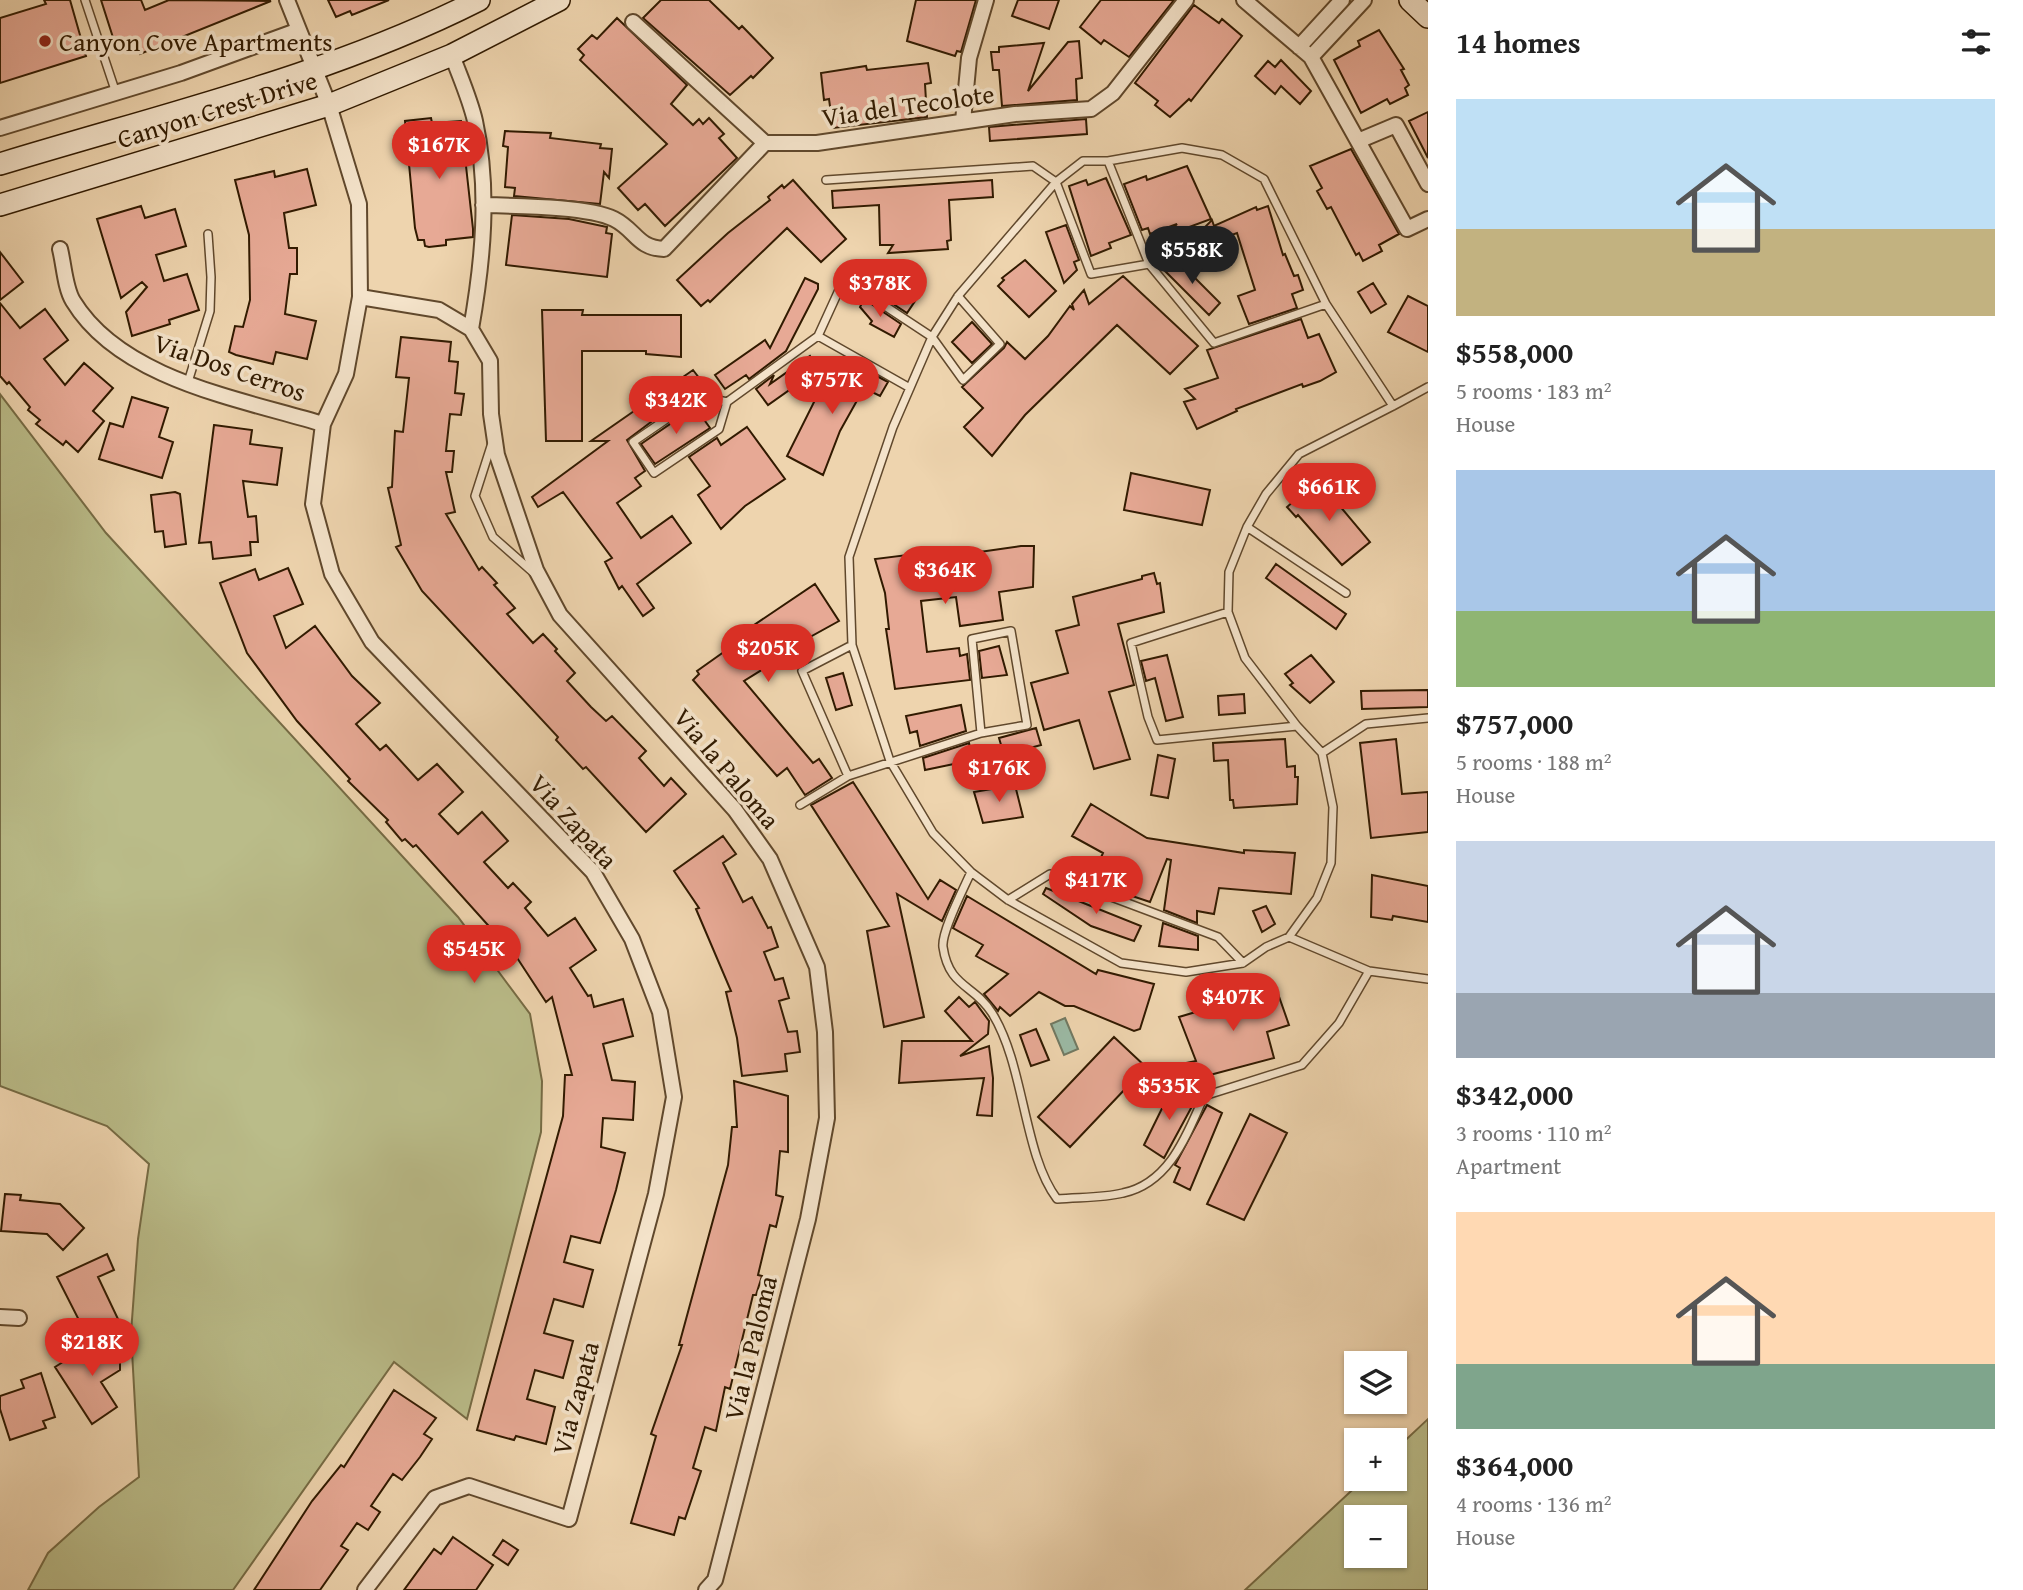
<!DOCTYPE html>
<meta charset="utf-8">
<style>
:root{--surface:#fff;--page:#f6f6f6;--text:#222;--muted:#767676;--accent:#d93025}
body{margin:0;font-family:"Gentium Book Plus",serif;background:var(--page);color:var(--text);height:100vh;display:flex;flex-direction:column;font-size:26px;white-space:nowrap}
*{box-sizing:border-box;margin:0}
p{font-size:23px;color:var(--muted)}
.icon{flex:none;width:38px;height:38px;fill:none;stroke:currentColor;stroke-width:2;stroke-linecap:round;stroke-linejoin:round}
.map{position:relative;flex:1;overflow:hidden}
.panel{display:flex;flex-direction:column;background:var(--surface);width:595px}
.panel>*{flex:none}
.tools{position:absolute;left:1344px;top:1351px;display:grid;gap:14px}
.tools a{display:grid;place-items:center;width:63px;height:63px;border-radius:0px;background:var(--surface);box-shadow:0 2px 5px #0004;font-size:35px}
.price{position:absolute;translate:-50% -60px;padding:0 16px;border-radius:24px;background:var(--accent);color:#fff;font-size:23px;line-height:46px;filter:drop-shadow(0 2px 4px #0008)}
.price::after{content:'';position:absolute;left:50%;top:42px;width:21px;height:16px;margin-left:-10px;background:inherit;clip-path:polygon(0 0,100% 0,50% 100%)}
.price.active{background:#222;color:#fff}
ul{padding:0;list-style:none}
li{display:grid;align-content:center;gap:14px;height:371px;padding:0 28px}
li span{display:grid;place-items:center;height:217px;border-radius:0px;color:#555}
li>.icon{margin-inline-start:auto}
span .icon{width:126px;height:126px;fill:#fffc;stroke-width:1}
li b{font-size:30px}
h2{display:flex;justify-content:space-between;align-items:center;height:84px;padding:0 28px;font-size:30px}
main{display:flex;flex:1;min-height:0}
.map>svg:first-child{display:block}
</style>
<main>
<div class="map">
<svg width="1428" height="1590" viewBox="0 0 1428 1590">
<rect width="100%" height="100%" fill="#eed4ae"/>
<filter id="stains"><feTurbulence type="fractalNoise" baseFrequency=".00286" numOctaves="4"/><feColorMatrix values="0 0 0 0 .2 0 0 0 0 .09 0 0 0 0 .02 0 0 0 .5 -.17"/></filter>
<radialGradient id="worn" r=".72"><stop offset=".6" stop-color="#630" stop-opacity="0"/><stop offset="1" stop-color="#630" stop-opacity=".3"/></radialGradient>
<path fill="#babc89" stroke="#766b44" stroke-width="2" fill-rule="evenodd" d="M0,394L106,533L458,917L530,1014L542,1081L541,1132L467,1419L394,1362L233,1590H28L48,1553L99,1507L139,1477L131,1333L138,1239L149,1164L107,1126L0,1086Z
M1428,1419V1590H1245L1364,1479H1395V1450ZM1395,1517V1556H1356V1517Z"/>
<path fill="#9bb9a4" stroke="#717962" stroke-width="2" d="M1065,1018L1078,1049L1064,1055L1051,1024Z"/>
<path fill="#e7a995" stroke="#311a00" stroke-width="2" d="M44,0H70L86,56L0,83V18L46,4Z
M101,0H141L145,10L169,0L271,1L140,54L136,43L117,50Z
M328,0H389L352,15L350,11L336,17Z
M661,0H709L739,29L742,26L773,58L753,78L751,76L730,95L643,18Z
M916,0H976L961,52L957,51L955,56L907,41Z
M1018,0H1059L1049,29L1012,16Z
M1101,0H1174L1129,57L1104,40L1101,44L1080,27Z
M1194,5L1219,23L1222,19L1242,36L1191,101L1189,99L1170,117L1155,105L1158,101L1135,83Z
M617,18L687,85L671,104L693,125L699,119L703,124L709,118L724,134L719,138L737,158L665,226L645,204L638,210L618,188L667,144L580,60L584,55L578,49L592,35L597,39Z
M1379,30L1404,69L1401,70L1409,85L1405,88L1408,95L1390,104L1387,99L1361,113L1334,60L1360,46L1358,41Z
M1079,41L1082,78L1076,79L1077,100L1002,106L999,70H993L991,52H999V47L1044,43L1028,91L1068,42Z
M1281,60L1311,91L1300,104L1281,86L1275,94L1255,76L1268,61L1275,67Z
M928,63L931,83L925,84L927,117L833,128L829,99L824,100L821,73L866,66L867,70Z
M1428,112V158L1409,121Z
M431,118L432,123L461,121L473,229V237L446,240V245L429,247L425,246L424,240H418L415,228L405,121Z
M1086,119L1087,134L990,141L989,127Z
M505,131L551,133L550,138L601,144L600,148L612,149L609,178L604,172L600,204L514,196L515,188L505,187L508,147L503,146Z
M1351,149L1399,234L1379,245L1382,251L1363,261L1359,253L1356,255L1331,207L1327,209L1317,191L1322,188L1310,166Z
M1187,166L1211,219L1165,236L1177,224L1150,234L1148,228L1142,230L1124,184L1146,176L1147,180Z
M307,169L316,205L284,213L289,248H297V274H290L285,314L316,321L307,359L276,352L273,364L236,355L229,352L235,326L243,327L250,300L249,235L235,180L274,171L275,177Z
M1106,178L1131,235L1109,243L1111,248L1091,256L1069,186L1086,180L1088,185Z
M793,180L846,239L821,262L787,228L710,302L708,300L701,306L677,280L728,233L770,200L768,197L782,185L784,188Z
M992,180L993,197L949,200L951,240L947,241L948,249L888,253L893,245H880L879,205L833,208L832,191Z
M141,206L145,218L175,209L186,246L156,255L164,281L187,274L199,310L169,320L170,324L132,336L126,312L147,287L142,282L121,298L97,219Z
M1268,206L1283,255L1285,254L1294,276L1298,275L1303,290L1292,294L1297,308L1249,324L1238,296L1255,290L1237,233L1178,254L1212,220L1214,226L1256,207L1257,210Z
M512,215L569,219L607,227L606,233L612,234L607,277L506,265Z
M1066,225L1079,260L1074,262L1077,270L1064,283L1046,232Z
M0,252L23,282L0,300Z
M1175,258L1220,303L1209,315L1163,269Z
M1025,260L1056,291L1029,317L998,286L1004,280L1002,278Z
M881,267L923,289L907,313L869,288Z
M1123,276L1198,346L1170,374L1117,325L1025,415L992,456L964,427L983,408L962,387L1004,348L1007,342L1025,359L1048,336L1070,306L1074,310L1072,304L1084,290L1089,304Z
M805,278L818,284V289L786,351L749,379L746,375L725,389L715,375L765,340L770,348Z
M1373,283L1386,304L1371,313L1358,292Z
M1408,296L1428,306V352L1388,332Z
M864,299L901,324L894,337L870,324L872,321L860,307Z
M0,303L20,328L45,309L68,340L44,359L65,385L84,363L113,388L93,411L104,421L78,452L66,441L63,445L36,424L40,420L28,410L30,407L9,382L7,384L0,376Z
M542,310H583L582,315H681V357L646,354V351H582V441H546Z
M1301,319L1308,338L1319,334L1336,372L1320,381L1303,387L1302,384L1236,409L1237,411L1197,429L1184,402L1195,399L1185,389L1218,378L1207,350Z
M972,322L992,344L972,363L952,342Z
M401,337L451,342L449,361L458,362L455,393L464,394L461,415L450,414L446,451H454L452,472H446L455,512L446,514L479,570L482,567L497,583L494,585L515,608L507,614L533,643L543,634L557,649L555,651L575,673L567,681L591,707L606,721L612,716L646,751L639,758L664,786L671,778L686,794L646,832L586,767L583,769L556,740L558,737L422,591L396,547L401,545L388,488L392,487L395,431L403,432L409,378L396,377Z
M810,356L819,369L768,405L756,389L774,375L770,384Z
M847,360L888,382L880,396L864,388L840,431L823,475L787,456L826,378L832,388Z
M693,370L703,383L627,440L645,471L635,478L641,486L617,503L641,538L672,516L691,543L637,584L654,608L643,616L622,586L619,589L605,562L612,558L563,492L538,507L532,497L608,441H591Z
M132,397L168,408L159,437L173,442L162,478L99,459L110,423L123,427Z
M695,407L710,428L655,464L641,444Z
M214,425L252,430L250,444L282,448L277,485L243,481L248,517L256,516L258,542H250L251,555L213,559L211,542L199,543Z
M747,427L785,479L745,506L721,529L698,495L710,486L689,457L717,438L721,445Z
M1131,473L1210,490L1202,525L1124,510Z
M1318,480L1370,542L1342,565L1298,515L1296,517L1287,507Z
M175,492L180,494L186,544L165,547L163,531L155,532L151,495Z
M1021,546H1034L1033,587L999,592L1003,620L960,626L956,597L921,601L927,652L959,648L960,656L967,654L970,680L895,689L886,629H889L885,593L875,559L915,554L916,561Z
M1276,564L1346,614L1336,629L1266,578Z
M288,568L303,604L274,616L286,648L315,626L352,676L380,703L356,724L380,750L386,745L418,780L437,764L463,792L439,814L458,834L482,812L508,841L484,862L508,888L513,883L531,902L525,908L548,936L575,918L596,950L570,968L588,996L591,995L594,1007L623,999L633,1036L603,1044L612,1080L635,1082L633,1120L603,1118L601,1147L625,1153L616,1190L600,1243L571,1236L564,1262L593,1270L583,1307L554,1299L544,1333L573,1341L563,1378L535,1370L527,1399L555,1407L546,1444L516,1436L514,1440L477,1430L563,1116L565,1075H572L552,997L546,1002L506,941L504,943L416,845L413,847L405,839L402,841L386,822L388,820L348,781L350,779L297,721L247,653L220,583L255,569L259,580Z
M1154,573L1157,584L1160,583L1164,612L1118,624L1134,685L1109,692L1130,759L1094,769L1079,720L1044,730L1031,683L1068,673L1056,631L1079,625L1073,597L1142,579V576Z
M815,584L839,621L774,657L776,661L744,681L813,763L819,759L832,778L805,795L787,768L777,776L693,680L699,674L697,671L735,644L731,637L744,629L745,631Z
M999,646L1007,675L982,678L979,651Z
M1167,655L1183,717L1166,721L1155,678L1146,681L1141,661Z
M1311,655L1334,682L1310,703L1290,685L1293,683L1285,674Z
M843,673L852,705L836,710L826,678Z
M1428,690V707L1362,709L1361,691Z
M1244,694L1245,713L1219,715L1218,696Z
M961,705L966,731L920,746L917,731L910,733L906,716Z
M1036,728L1041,745L1004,755L999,738Z
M1285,739L1287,767L1295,766V777H1298L1297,804L1234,808L1233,800H1230L1228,760L1214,761L1213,743Z
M1396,739L1402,794L1428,792V832L1371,838L1360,743Z
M969,743L973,760L925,770L923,758Z
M1158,755L1175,759L1168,798L1151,795Z
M853,782L928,899L940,880L956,890L942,921L897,894L924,1017L884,1027L867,931L889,926L811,805Z
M1015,785L1023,817L983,823L974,792Z
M1091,804L1147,838L1244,853V850L1295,853L1291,894L1219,888L1214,914L1197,911V923L1164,910L1171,860L1167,859L1150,902L1090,882L1103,853L1072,836Z
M723,836L736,854L723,863L743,902L752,897L768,928L771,927L778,947L764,952L775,980L783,978L789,998L779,1001L788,1032L797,1031L800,1052L785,1054L787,1071L742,1076L737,1038L726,992L731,991L696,909L699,908L674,871Z
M1372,875L1428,886V922L1393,916L1392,920L1371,917Z
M1046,888L1141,926L1134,941L1091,926L1043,894Z
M967,896L1096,974L1098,970L1154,984L1140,1029L1134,1031L1074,1006H1065L1039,992L1010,1016L1000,1007L998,1011L984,994L1008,974L976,956L983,945L953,928Z
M1266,906L1275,924L1262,932L1253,911Z
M1163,923L1198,936V950L1159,946Z
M1276,988L1289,1025L1267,1032L1274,1058L1191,1080L1186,1063L1196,1061L1179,1017Z
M959,997L969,1007L975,1002L989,1021L988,1034L960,1056L989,1046L993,1078L992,1116L977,1115L984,1078L899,1083L902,1041H972L945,1011Z
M1036,1029L1049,1060L1031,1066L1020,1035Z
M1114,1037L1146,1067L1070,1147L1038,1117Z
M734,1081L788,1096V1152L780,1151L776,1195L783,1197L776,1227L770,1225L758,1275L762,1276L756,1295H753L730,1389L725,1387L716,1431L705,1427L693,1468L701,1471L685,1519L679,1517L674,1535L631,1523L656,1436L651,1434L682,1345H679L728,1165L732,1127H737Z
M1172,1088L1196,1099L1164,1158L1144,1145Z
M1207,1105L1222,1113L1190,1190L1174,1182L1180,1168L1175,1165Z
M1250,1114L1287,1133L1244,1220L1207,1204Z
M5,1194L21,1195L20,1200L60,1204L84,1228L63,1250L47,1234L1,1231Z
M107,1254L114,1270L98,1277L118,1319L86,1334L57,1277Z
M82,1344H120V1370L101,1382L117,1407L92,1424L55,1367L82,1350Z
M41,1373L55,1417L43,1421L46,1428L10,1440L0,1409V1396L24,1388L21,1380Z
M394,1390L436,1418L424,1434L432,1439L420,1457L402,1480L393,1474L371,1506L380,1512L368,1530L357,1523L341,1546L348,1550L320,1590H254L312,1501L341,1465L344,1467Z
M453,1537L493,1565L476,1590H404L434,1549L441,1554Z
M503,1540L518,1550L508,1565L493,1555Z"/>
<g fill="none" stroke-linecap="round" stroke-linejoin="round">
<g stroke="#60482c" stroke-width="10">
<path id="lane" d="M85,0L116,93
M1108,161L1149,264L1214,343L1326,304
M826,180L1033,166L1056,182L1091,274L1149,264
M818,336L910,388
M188,382L210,311L211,277L208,234
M700,396L727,402L719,429L654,473L633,442Z
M727,402L818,336L844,279L932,337L963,380L1000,344L958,296
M1393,406L1326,304L1264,179L1222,155L1182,148L1108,161H1083L1056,182L958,296L932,337L893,427L849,557L852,645L890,761L933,833L971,872L1008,900L1121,963L1186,972L1243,963L1266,947L1289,937L1317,898L1331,863L1333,807L1322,753L1297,726L1245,658L1228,612L1229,572L1247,527L1266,494L1299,454L1393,406L1428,387
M492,443L475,496L493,537L535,574
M1247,527L1346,593
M1228,612L1131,643L1148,717L1157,740L1297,726
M1011,631L1027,725L981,733L972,639Z
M1322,753L1366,724L1428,718
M848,776L802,671L852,645
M800,805L848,776L981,733
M971,872C964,888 941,932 943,947C949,988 974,984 992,1013C1025,1066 1023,1154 1057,1199C1079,1197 1103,1198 1123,1193C1170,1183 1187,1134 1204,1096L1302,1065L1339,1023L1369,971
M1008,900L1050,874L1218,937L1243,963
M1289,937L1369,971L1428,979"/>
</g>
<g stroke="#60482c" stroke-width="18">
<path id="street" d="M287,0L329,105L359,204L360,297L346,374L323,424L313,504L332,574L372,642L593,872L632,939L660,1012L674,1097L656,1194L569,1519L469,1486L435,1498L365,1590
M1244,0L1311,57L1407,229L1428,219
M633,22L765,143H817L1015,114L1091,109L1113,93L1186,0
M1299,47L1342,0
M452,55C460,77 470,99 475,121C490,190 483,261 471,329
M1311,57L1364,0
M963,121L969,58L986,0
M0,128L181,73L299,30
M1358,141L1396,125L1428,184
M483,205C515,206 588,206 614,219C636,230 637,248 664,249L765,143
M60,249C64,265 65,288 73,301C121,380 241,399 323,424
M360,297L439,310L471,329L490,361L491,414L497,455L536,570L560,615L735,810L770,859L817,967L825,1032L827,1118L808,1219L715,1580L706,1590
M0,1317L19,1318"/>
</g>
<g stroke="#311a00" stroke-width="24">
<path id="secondary" d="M1410,0L1428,17
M0,164C160,115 329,76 479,0
M0,205L329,105L452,55L559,0"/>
</g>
<use href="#lane" stroke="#f4e3ca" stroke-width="7"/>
<use href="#street" stroke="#f4e3ca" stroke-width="14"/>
<use href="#secondary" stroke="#f4e3ca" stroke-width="21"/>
</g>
<circle fill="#8f2418" stroke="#f4e3ca" stroke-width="2.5" cx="45" cy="41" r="7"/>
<g text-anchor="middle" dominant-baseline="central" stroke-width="7" stroke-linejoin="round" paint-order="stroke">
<g font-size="26" fill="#311a00" stroke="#f4e3ca" text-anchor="start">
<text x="59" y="41">Canyon Cove Apartments</text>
</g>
<g font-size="26" fill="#311a00" stroke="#f4e3ca">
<text transform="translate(908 105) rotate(-8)">Via del Tecolote</text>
<text transform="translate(217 109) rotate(-17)">Canyon Crest Drive</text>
<text transform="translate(230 367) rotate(19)">Via Dos Cerros</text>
<text transform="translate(727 768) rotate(50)">Via la Paloma</text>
<text transform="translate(574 821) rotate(48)">Via Zapata</text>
<text transform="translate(750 1348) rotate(-76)">Via la Paloma</text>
<text transform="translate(575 1398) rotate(-75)">Via Zapata</text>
</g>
</g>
<rect width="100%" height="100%" filter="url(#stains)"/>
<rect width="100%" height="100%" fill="url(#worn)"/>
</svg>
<div class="tools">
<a><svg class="icon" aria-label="layers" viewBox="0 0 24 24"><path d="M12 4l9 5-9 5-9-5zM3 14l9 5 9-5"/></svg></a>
<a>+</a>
<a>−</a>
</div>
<b class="price" style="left:439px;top:181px">$167K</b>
<b class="price active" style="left:1192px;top:286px">$558K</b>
<b class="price" style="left:880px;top:319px">$378K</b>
<b class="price" style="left:832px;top:416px">$757K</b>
<b class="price" style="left:676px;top:436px">$342K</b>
<b class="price" style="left:1329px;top:523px">$661K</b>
<b class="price" style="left:945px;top:606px">$364K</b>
<b class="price" style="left:768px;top:684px">$205K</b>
<b class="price" style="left:999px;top:804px">$176K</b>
<b class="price" style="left:1096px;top:916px">$417K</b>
<b class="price" style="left:474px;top:985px">$545K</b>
<b class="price" style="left:1233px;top:1033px">$407K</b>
<b class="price" style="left:1169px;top:1122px">$535K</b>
<b class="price" style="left:92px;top:1378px">$218K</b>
</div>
<section class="panel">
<h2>14 homes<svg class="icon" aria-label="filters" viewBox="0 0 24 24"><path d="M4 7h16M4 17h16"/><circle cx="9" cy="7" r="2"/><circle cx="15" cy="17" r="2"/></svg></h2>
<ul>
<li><span style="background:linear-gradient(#bfe0f5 60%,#c2b280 0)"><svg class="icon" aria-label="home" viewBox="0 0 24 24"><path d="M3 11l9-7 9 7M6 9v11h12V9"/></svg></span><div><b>$558,000</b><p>5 rooms · 183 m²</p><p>House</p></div></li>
<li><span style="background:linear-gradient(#a9c7e8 65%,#8fb573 0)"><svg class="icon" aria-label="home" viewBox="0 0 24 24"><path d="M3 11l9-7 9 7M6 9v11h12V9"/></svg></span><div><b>$757,000</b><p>5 rooms · 188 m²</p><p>House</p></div></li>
<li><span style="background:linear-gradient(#c9d6e8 70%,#9aa5b1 0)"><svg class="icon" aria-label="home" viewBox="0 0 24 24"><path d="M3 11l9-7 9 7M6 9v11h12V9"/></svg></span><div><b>$342,000</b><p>3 rooms · 110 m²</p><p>Apartment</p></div></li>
<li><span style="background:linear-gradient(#ffd9b3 70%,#7fa58c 0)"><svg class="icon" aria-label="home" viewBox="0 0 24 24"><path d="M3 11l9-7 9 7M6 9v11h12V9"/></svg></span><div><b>$364,000</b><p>4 rooms · 136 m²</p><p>House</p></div></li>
</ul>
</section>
</main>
